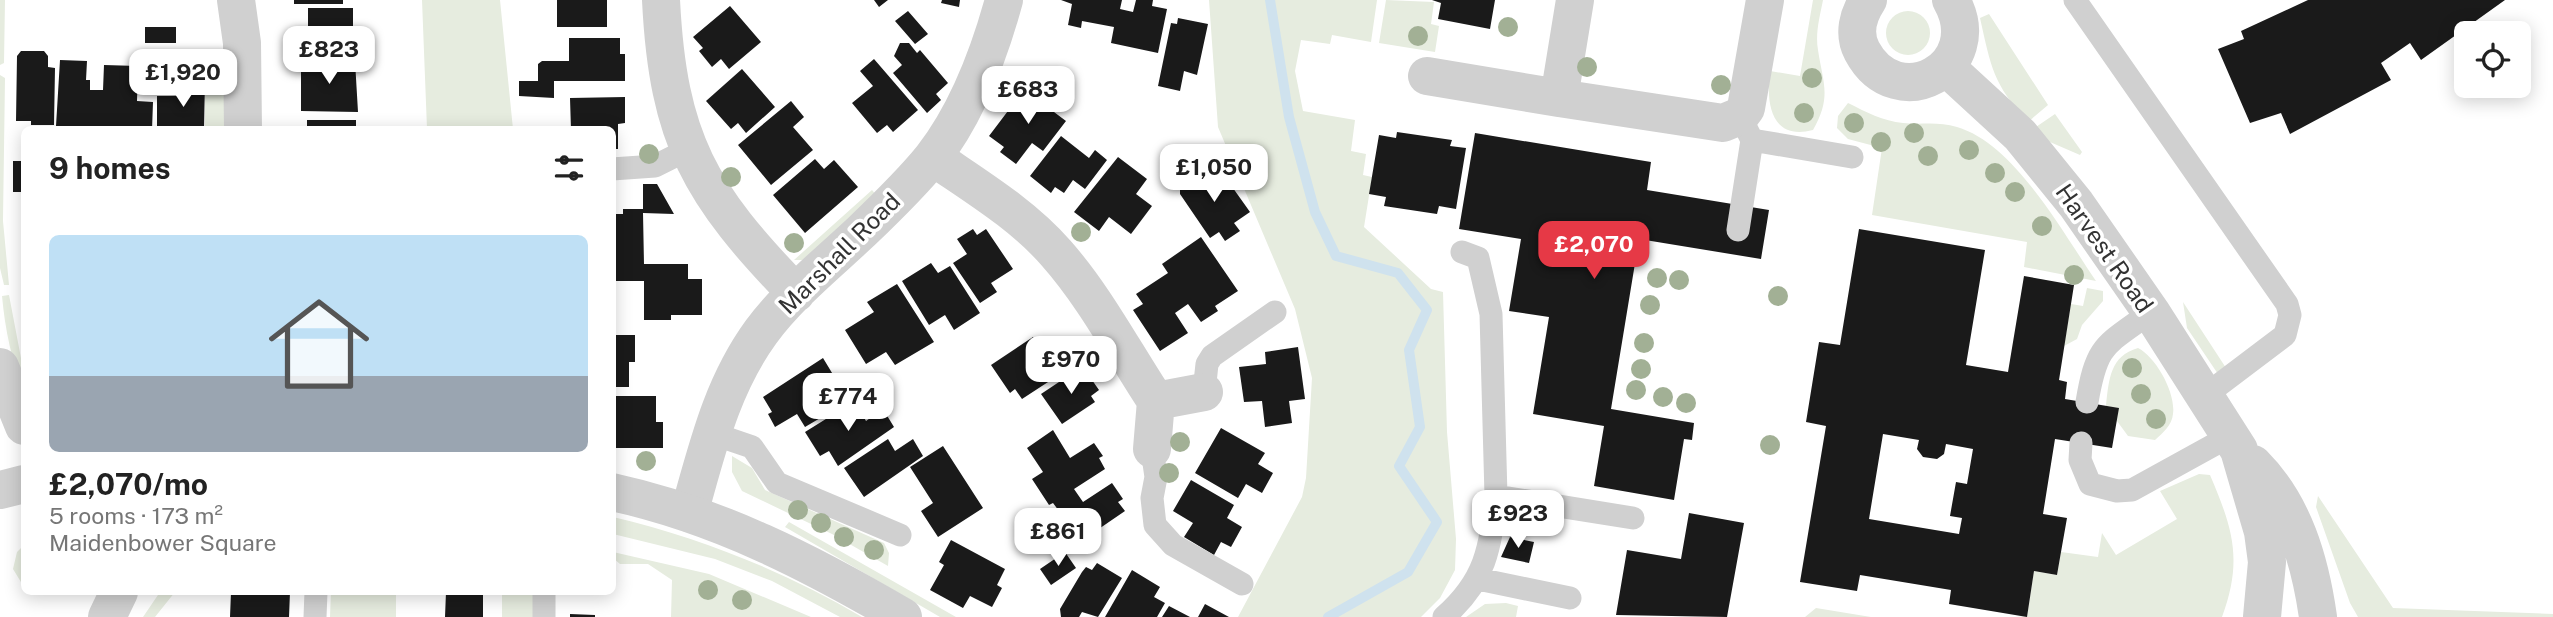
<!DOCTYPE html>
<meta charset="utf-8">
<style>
:root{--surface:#fff;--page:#f2f2f2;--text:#222;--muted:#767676;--accent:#e63946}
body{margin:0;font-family:"Public Sans",sans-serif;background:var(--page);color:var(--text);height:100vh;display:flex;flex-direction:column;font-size:26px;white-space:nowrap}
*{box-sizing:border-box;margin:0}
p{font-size:23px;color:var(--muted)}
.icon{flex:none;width:38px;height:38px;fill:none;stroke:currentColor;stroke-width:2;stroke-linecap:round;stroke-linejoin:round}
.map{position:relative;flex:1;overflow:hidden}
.side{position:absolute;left:21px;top:126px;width:595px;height:469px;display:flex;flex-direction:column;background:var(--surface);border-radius:10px;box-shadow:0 4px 18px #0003}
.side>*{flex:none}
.tools{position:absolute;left:2454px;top:21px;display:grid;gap:14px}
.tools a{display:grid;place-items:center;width:77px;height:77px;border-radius:10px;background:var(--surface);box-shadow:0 4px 18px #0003;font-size:35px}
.price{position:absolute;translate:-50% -60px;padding:0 16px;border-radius:14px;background:#fff;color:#222;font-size:23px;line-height:46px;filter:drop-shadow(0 2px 4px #0008)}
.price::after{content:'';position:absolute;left:50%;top:42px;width:21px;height:16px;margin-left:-10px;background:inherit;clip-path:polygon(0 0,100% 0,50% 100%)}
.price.on{background:var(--accent);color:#fff}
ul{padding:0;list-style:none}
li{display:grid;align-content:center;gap:14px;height:371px;padding:0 28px}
li span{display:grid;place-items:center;height:217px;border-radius:10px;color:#555}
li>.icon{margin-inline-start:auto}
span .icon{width:126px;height:126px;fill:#fffc;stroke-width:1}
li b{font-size:30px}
h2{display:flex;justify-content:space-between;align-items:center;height:84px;padding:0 28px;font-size:30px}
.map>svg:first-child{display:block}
</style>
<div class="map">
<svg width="2553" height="617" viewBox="0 0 2553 617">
<rect width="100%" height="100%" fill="#fff"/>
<path fill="#e6ecdf" d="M0,0H5L4,63L0,65Z
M422,0H500L513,129H427Z
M1209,0H1377L1371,42L1332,35L1330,44L1301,40L1295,71L1303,111L1355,120L1351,151L1366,154L1363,175L1372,177L1364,227L1431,289L1443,292L1447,432L1456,539L1455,570L1440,598L1421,617H1238L1302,497L1306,478L1312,378L1295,309L1218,127Z
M1386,0L1434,2L1431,24L1439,26L1435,52L1379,43Z
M1813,0H1823C1820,16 1815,33 1818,50C1823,83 1832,97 1813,130C1770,141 1766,102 1770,71L1800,76Z
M1886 33a22 22 0 1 1 44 0a22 22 0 1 1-44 0Z
M1989,14L2048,105L2028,122C1993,84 1991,67 1980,18Z
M0,75L5,78L3,221L9,285H4L0,268Z
M205,75H215L229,98V129L205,130Z
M1848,103C1866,112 1883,121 1903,123C1922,125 1938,121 1957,127C2015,144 2063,233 2096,281L2024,267L2027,242L1872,215L1882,148L1848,139L1837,128L1838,116Z
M2055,114L2082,152L2080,155L2043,139L2033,129Z
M872,190L877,196L803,260H794Z
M2087,288L2103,291V301L2082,325L2077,339L2064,346L2071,304L2083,306Z
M9,295L24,374V394C12,361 5,330 2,296Z
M2183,302L2228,371L2220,377L2187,328Z
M2138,348C2156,357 2176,393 2173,414C2172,425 2163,433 2155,440L2128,436L2117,421L2118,408L2106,406C2109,379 2110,356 2138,348Z
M732,456L752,468L765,490L884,543L889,553L888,566L832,534L742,491L732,472Z
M2199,474L2210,475C2233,529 2243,560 2222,617H2017L2027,616L2034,571L2057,575L2061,552L2098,557L2102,533L2116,555L2177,519L2160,491Z
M2318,496L2393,608L2553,614V617H2358L2350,603L2316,507Z
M613,517C701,538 784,571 862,617H840L772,581L715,559L613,534Z
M789,522L956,617H940L785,527Z
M24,545V587L13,569L17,552Z
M613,552L709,574L811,617H671L672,580L648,564H620L613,558Z
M160,592H175L155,617H143Z
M331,592H396V617H330Z
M502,592H534L535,617H502Z
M1506,603L1518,606L1516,617H1466L1485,604Z
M1816,608L1871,617H1805Z"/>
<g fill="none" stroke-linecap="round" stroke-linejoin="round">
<path stroke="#cfe2ee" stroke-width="10" d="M1270,0L1289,117L1315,212L1336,256L1398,273L1427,310L1409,350L1420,427L1399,466L1437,522L1408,572L1328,617"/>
</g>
<path fill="#1a1a1a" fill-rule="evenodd" d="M294,0H343V4H294Z
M557,0H607V27H557Z
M874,0H888L879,7Z
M942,0H960L959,7L941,3Z
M1061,0H1122L1120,9L1133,12L1136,0H1153L1152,6L1167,9L1158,53L1111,43L1114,27L1082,21L1081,28L1068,25L1072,4Z
M1432,0H1495L1490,29L1438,19L1441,3Z
M2308,0H2505L2421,60L2410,43L2381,63L2391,80L2290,134L2281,113L2250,123L2218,49L2244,39L2241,31Z
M730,6L761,42L729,69L721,59L712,67L699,51L703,48L693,37Z
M308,8H353V56H314V42H301V26H308Z
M908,11L928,34L915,44L895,21Z
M1178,18L1208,24L1197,75L1184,71L1180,91L1158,86L1171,23L1177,24Z
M145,27H176V43H145Z
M569,38H620V54H625V81H554V98L519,96V81H538V64L542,61H569Z
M900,43H909L917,53L920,50L948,83L936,94L941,100L927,113L893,73L902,65L894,56Z
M21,51H44L48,56V67L55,68L54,125H31V121H16L17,56Z
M874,59L918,110L893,132L887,125L877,133L852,103L873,86L860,71Z
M60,60L87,61L86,80H90V90H103L104,65L138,66L137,101L153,102L152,130H70V126H56Z
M301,61H355L358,112L301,111Z
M742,69L775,107L746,133L738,123L731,129L706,101Z
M185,81H205L204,130H157V96H185Z
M1038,90L1059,105L1054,112L1066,121L1043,151L1032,143L1016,164L1000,152L1004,147L989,136L1017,99L1026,106Z
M625,97V123L618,124V149H612V130H571L570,98Z
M791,101L804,117L793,127L813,150L771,185L738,145Z
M307,120H356V130H307Z
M1397,132L1452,140L1450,146L1466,148L1456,209L1439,206L1437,214L1384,206L1386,197L1369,194L1379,135L1396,138Z
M1475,133L1651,162L1647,190L1769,210L1761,259L1639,239L1611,409L1694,423L1692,440L1684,439L1674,500L1594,486L1604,426L1533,414L1549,317L1509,311L1521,239L1459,229Z
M1061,136L1089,158L1095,150L1107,160L1085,189L1073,180L1064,193L1055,187L1051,193L1030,176Z
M1118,157L1147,179L1136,194L1152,206L1131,234L1109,217L1099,231L1074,212Z
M815,159L824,169L834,160L858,187L805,233L773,195Z
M13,161H24V192H13Z
M1197,172L1205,176L1210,183L1223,174L1250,212L1234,223L1240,231L1225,241L1219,232L1210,238L1180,194V184Z
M643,184H657L674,214L643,213L644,264H688V279H702V315H671V320H644V281H612V214H623V209H643Z
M973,229L977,235L986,229L1013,269L991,283L997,292L980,303L953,263L967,254L957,239Z
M1859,229L1985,250L1966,365L2008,372L2024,276L2074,285L2059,380L2067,382L2065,399L2119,408L2112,448L2055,439L2043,514L2067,518L2061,552L2057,575L2034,571L2027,617L1949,604L1951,590L1860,575L1857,591L1800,582L1826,426L1806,422L1819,342L1840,345ZM1883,434L1919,440L1917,449L1923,457L1937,459L1944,454L1946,444L1973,449L1967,484L1956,482L1950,516L1962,518L1959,534L1869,519Z
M1201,237L1238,291L1215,306L1218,311L1201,322L1188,304L1175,313L1188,333L1160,351L1133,310L1143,304L1136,294L1168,273L1162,264Z
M931,263L938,273L950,266L980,313L954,330L945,315L929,325L902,281Z
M897,284L934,342L895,365L886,352L866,364L845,330L874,312L867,302Z
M612,335H635V362H629V387H612Z
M1033,337L1039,346L1048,340L1068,369L1022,399L1015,389L1010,393L991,365Z
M1298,347L1305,399L1289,401L1292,423L1265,427L1262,401L1244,402L1239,367L1266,364L1265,352Z
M823,358L849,401L805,427L797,414L775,427L768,414L772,412L763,397Z
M1085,370L1099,390L1091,396L1095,402L1062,424L1041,394L1074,372L1077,375Z
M612,396H656V422H663V448H612Z
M850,404L858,416L862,414L866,421L883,409L894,427L838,466L829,451L820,456L805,432Z
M1221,428L1265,453L1258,464L1273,473L1262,493L1246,484L1238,498L1195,473Z
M1053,430L1070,458L1094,443L1103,456L1099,458L1105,469L1074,489L1083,502L1112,483L1123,499L1118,502L1125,511L1068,550L1050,523L1062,515L1053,503L1049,505L1032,479L1043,472L1027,448Z
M888,439L895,451L913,439L923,456L864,497L844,468Z
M943,446L983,508L938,537L921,511L933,503L910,467Z
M1191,480L1234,505L1227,518L1242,527L1231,547L1221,542L1214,555L1184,537L1193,523L1173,511Z
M1689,513L1744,523L1727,617L1616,615L1627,550L1681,559Z
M1510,537L1534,542L1529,563L1501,557Z
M951,540L1005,569L997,585L1002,588L992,607L970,596L963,608L930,590L944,565L939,562Z
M1065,552L1076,568L1051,585L1040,569Z
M1097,563L1122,578L1098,617L1082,612L1079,617H1061L1060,609L1082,572L1086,567L1092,570Z
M1132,570L1160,587L1154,597L1165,603L1157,617H1105Z
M231,592H290L289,617H230Z
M446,592H483V617H445Z
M1205,604L1229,617H1198Z
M1169,606L1190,617H1162Z
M570,614L595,615V617H570Z"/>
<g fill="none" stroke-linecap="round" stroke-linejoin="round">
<path stroke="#d0d0d0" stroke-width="23" d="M2075,0L2287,304L2290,315L2285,335L2203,397
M1752,140L1852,157
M612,169L655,166L687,150
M1738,230L1752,140L1740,116
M1462,252L1478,258L1491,314L1496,496L1633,518
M1204,392L1207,364L1212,356L1275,312
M2087,402C2097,343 2105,346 2151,312
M711,433L752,447L777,483L900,535
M2081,443L2080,460L2090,484L2117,491L2132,490L2230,436
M1152,449L1156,477L1152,498L1155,525L1173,545L1242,584
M1478,579L1570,598
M544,592V617
M315,617L316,592
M1444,617C1486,580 1490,549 1496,496"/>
<path stroke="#d0d0d0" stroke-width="38" d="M236,0L242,43L243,130
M661,0C668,140 700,194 796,293
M1575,0L1559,98L1723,123L1740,116L1746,108L1765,0
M1868,0C1858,15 1853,34 1862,51C1897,117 1989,67 1951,0
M1946,67L2020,135L2076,204L2151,312L2239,450L2263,532L2267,562L2262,617
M1427,76L1559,98
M933,157C975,186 1022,214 1056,253C1095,297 1123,351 1156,401L1204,392
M1152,449L1156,401
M2253,464C2294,505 2310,561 2318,617
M689,513C707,450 721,387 761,332C789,294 828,263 862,231C886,208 911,184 932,158C967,113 989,55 1004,0"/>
<path stroke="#d0d0d0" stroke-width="38" d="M0,367L24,426
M0,490L24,484
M612,492C718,515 811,563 903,617
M107,617L119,592"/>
</g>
<g fill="#a2b095">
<circle cx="1508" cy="27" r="10"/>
<circle cx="1418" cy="36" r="10"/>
<circle cx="1587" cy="67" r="10"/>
<circle cx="1812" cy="78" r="10"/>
<circle cx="1721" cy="85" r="10"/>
<circle cx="1804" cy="113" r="10"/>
<circle cx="1854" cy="123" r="10"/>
<circle cx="1914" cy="133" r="10"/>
<circle cx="1881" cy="142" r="10"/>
<circle cx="1969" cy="150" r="10"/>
<circle cx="649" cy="154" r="10"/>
<circle cx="1928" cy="156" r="10"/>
<circle cx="1995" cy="173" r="10"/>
<circle cx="731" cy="177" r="10"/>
<circle cx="2015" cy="192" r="10"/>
<circle cx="2042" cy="226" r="10"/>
<circle cx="1081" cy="232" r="10"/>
<circle cx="794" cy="243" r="10"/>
<circle cx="2074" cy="275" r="10"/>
<circle cx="1657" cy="278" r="10"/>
<circle cx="1679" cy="280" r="10"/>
<circle cx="1778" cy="296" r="10"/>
<circle cx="1650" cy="305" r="10"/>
<circle cx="1644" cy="343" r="10"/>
<circle cx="2132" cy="368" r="10"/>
<circle cx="1641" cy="369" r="10"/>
<circle cx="1636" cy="390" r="10"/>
<circle cx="2141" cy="394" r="10"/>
<circle cx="1663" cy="397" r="10"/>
<circle cx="1686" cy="403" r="10"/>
<circle cx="2156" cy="419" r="10"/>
<circle cx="1180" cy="442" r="10"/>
<circle cx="1770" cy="445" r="10"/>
<circle cx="646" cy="461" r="10"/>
<circle cx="1169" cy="473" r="10"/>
<circle cx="798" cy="510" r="10"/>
<circle cx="821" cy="523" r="10"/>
<circle cx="844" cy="537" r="10"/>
<circle cx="874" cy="550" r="10"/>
<circle cx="708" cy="590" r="10"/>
<circle cx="742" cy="600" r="10"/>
</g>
<g text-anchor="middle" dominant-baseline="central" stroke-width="7" stroke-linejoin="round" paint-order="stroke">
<g font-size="24" fill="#333" stroke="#fff">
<text transform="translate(2105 248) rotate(55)">Harvest Road</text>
<text transform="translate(839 253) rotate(-45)">Marshall Road</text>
</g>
</g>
</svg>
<div class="tools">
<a><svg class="icon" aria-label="locate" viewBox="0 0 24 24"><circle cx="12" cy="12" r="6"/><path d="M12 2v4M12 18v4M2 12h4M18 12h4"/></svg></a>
</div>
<b class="price" style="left:329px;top:86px">£823</b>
<b class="price" style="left:183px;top:109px">£1,920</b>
<b class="price" style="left:1028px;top:126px">£683</b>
<b class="price" style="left:1214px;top:204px">£1,050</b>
<b class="price on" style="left:1594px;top:281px">£2,070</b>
<b class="price" style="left:1071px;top:396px">£970</b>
<b class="price" style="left:848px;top:433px">£774</b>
<b class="price" style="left:1518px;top:550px">£923</b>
<b class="price" style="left:1058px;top:568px">£861</b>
<section class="side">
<h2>9 homes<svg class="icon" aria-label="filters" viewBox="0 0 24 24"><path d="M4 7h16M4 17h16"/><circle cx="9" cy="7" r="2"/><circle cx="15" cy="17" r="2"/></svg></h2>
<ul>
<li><span style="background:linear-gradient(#bfe0f5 65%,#9aa5b1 0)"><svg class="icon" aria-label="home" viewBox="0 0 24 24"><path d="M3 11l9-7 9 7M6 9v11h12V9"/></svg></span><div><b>£2,070/mo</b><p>5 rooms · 173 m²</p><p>Maidenbower Square</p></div></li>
</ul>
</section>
</div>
